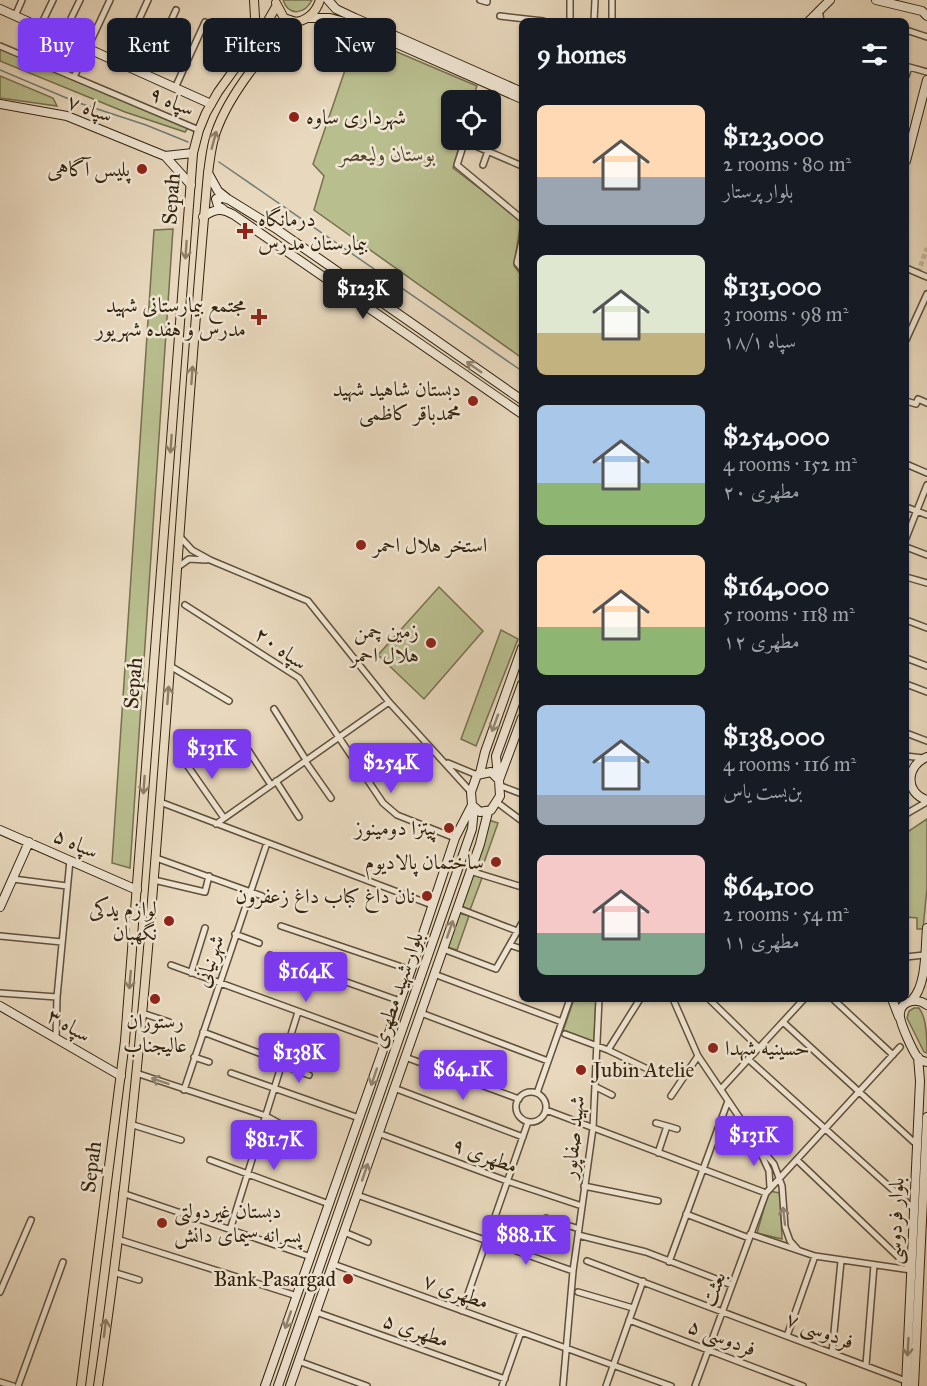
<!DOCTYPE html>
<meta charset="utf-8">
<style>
:root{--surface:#171b24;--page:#20242c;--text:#f1f3f6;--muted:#9ea1a6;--accent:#7c3aed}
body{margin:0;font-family:"IM FELL Great Primer",Amiri,serif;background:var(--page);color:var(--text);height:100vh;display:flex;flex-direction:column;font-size:22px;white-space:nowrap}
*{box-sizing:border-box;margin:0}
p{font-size:20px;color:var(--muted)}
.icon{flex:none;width:33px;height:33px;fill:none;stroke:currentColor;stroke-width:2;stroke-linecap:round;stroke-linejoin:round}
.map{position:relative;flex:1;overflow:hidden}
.panel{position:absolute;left:519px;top:18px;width:390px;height:984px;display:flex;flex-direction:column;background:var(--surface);border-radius:9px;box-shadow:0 2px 4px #0004}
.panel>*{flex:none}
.hud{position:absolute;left:18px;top:18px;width:411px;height:54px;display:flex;gap:12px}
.fabs{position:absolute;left:441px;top:90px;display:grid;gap:12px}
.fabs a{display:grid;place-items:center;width:60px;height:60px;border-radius:9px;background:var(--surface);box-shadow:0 2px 4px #0004;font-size:30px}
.price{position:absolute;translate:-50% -51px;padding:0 14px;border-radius:6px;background:var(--accent);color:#fff;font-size:20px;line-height:39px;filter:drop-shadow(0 2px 3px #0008)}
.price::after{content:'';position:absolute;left:50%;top:36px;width:18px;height:14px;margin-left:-9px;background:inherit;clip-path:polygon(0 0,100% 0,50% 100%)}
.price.active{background:#222;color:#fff}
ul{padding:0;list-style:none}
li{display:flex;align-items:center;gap:18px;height:150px;padding:0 18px}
li span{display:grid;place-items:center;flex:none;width:168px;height:120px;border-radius:9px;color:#555}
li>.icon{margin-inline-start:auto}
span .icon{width:72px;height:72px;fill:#fffc;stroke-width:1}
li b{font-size:26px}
h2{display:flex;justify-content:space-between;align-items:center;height:72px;padding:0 18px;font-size:26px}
.chip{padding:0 21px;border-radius:9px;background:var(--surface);box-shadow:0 2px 4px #0004;font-size:21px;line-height:54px}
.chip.active{background:var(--accent);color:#fff}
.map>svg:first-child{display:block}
</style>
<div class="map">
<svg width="927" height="1386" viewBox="0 0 927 1386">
<rect width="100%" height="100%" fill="#e8d8bd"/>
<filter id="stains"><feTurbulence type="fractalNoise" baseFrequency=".00333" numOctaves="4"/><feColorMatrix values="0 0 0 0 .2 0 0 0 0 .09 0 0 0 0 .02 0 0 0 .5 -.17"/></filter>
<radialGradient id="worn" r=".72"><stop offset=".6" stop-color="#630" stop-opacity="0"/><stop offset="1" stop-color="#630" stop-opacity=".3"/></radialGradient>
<path fill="#b9be8f" stroke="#76704e" stroke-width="1.5" d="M283,0H312C305,14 289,17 283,0Z
M357,35L477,86L472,100H452V140H461L453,168L521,220L514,266L522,276V358L314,210L324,176L313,164Z
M0,49L188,128L185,132L125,112L0,61Z
M0,76L53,98L57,106L0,98Z
M173,229L130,868L112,863L154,230Z
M439,587L483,631L424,699L378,655Z
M501,630L518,639L476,746L461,739Z
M927,819V888L923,929H917V918L906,917V833Z
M489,820L498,823L481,871L474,868Z
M472,874L482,878L470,910L461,906Z
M459,913L469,916L457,950L447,947Z
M574,999H596L594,1043L563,1031Z
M914,1008H919C927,1018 927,1040 927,1053L924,1052L907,1018L909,1011Z
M769,1191L780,1193L782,1239L757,1233Z"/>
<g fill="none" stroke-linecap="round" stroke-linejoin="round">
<path stroke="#717c76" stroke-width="1.5" d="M0,70L76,102L146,125L188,142
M219,162L522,371"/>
<path stroke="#c4b49a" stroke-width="5" stroke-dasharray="5 2.5" stroke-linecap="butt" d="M918,273L927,248"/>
<g stroke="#60503a" stroke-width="8">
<path id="street" d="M480,0L487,2V0
M570,0V21
M612,0V21
M819,10L821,21
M15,16L22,0
M500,16L543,21
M594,21L595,0
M40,27L53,0
M906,30L927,37
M62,37L80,0
M0,46L199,130
M119,63L148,0
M146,75L176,10
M906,76L909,67L927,72
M74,77L110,0
M175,88L205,22
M465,140L457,165L522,219
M464,141L522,166
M483,165L488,151
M522,241L517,263L522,269
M906,268L927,277
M906,340L927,294
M906,401L916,404L918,399L927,403
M906,464L927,473
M906,507L927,515
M181,538L192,550L210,560L308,601L389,702L471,792
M906,538L927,485
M906,547L927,555
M178,567L189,559L206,560
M906,577L927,583
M185,605L299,678L383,803L397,815L455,838
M906,620L927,628
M906,658L927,666
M170,666L229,701
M906,684L927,692
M274,709L306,760
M906,733L927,741
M239,736L271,785
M180,755L224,818
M906,756L923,758
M305,761L331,798
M448,763L477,775
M276,781L299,817
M501,786L522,794
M160,802L432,905
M498,803L522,821
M906,814L925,803
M216,824L389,702
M156,858L262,896
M470,871L522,887
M13,879L67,886
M154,880L205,892L209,876
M457,908L517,931
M281,926L411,970
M235,934L259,943
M0,936L62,942
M510,945L522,949
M443,949L496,969L522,923
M270,955L400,1001
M906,957L924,955
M171,965L385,1043
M191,973L205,928
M434,974L562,1022
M0,993L57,997
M673,999L698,1056L758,1145L774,1164L782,1186L785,1227L790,1241L798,1250
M709,999L758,1047
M833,999L893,1055
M142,1013L169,1022
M421,1013L548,1061
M783,1022L916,1144
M203,1032L283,1062
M565,1034L608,1050L658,1074
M56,1038L57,997L70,860
M608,1050L640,999
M194,1057L209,1062
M405,1057L519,1099
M748,1059L914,1209
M282,1065L309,1075
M136,1073L266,1116L284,1126
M231,1073L359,1118
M596,1087L612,1095
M394,1088L523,1137
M721,1089L804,999
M184,1090L267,843
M516 1107a15 15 0 1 1 30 0a15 15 0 1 1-30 0Z
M537,1093L570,999
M671,1096L698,1056
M546,1110L766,1193
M656,1123L667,1126L658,1153
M130,1124L181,1140
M667,1126L677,1129
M378,1133L507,1181L582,1206
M758,1147L769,1171L770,1187
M210,1160L329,1204
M797,1160L910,1268
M584,1186L658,1201
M122,1193L311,1257
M357,1195L573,1271
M686,1214L749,1238
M546,1218L579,1229
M230,1230L298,1012
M344,1232L368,1242
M750,1234L815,1256L911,1270
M578,1235L646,1252L732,1285
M117,1239L297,1296
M587,1261L906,1381
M669,1262L728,1101
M333,1264L671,1386
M113,1272L139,1280
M0,1292L31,1220
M578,1292L633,1308
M462,1311L528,1122
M316,1312L505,1379
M629,1320L803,1386
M787,1336L815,1256
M832,1353L841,1261
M298,1361L367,1386
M866,1365L874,1265
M0,1382L13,1386
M18,1386L63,1262
M502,1386L521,1332
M563,1386L573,1271L593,1128L599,999
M606,1386L643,1281
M695,1386L766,1193L900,1047"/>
</g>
<g stroke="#33230e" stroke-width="10">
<path id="secondary" d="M328,0L336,9L355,18L522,92
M876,0L922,11L927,16
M0,9L211,104
M308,18H330L352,24L522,99
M809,21L830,0
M0,104L67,116L165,156L191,185
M165,156L193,153
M906,161L927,80
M208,173L218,191L228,199L275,228L522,400
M223,209L218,206L216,199L219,197L227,199
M203,217C215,208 222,208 234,215L522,414
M927,757C906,765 904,793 927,800
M491,772L499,780L500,796L491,810L480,812L472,805L471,792L477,775Z
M480,773L485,752L522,648
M498,777L496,756L522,684
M499,780L522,718
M0,830L137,890
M0,907L29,842
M892,999L899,1017
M912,1000C927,985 925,949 927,928
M927,1005C916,997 898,1001 900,1017C901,1025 913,1052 918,1058C921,1061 923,1061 927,1062
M0,1006L121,1076
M265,1386L411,970L455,838L472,805
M278,1386L472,829L474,808
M290,1386L480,844L488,812
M906,1386L920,1081L918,1057
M914,1386L927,1117"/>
</g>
<g stroke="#33230e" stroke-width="10">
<path id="primary" d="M276,3L284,18L296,22C308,20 316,12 320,0
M249,44L255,17L254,0
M81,1386L125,1041L193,153L199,130L206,113L218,92L262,31L277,5
M98,1386C158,984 171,578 208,173C210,160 211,145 216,132C228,97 267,45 296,22"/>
</g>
<use href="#street" stroke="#f0e6d4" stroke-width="5"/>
<use href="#secondary" stroke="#f0e6d4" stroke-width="8"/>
<use href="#primary" stroke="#e8d8bd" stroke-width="8"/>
</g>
<defs><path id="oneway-shaft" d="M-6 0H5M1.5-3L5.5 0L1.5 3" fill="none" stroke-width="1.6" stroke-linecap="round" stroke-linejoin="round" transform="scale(1.5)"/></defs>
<g stroke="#8e7e66">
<use href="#oneway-shaft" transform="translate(214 140) rotate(-75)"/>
<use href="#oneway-shaft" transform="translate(186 250) rotate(94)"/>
<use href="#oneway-shaft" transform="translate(192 375) rotate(-86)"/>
<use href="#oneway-shaft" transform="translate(171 444) rotate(94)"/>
<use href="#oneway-shaft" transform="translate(168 695) rotate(-86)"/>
<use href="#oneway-shaft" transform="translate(144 785) rotate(94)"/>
<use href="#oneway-shaft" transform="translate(130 980) rotate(95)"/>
<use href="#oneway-shaft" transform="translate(105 1328) rotate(-83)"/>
</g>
<g stroke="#928471">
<use href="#oneway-shaft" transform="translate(474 367) rotate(-145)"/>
<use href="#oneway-shaft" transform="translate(495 723) rotate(110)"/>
<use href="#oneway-shaft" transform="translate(450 929) rotate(-71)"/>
<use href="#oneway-shaft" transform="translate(374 1077) rotate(109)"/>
<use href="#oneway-shaft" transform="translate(160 1081) rotate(-161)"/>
<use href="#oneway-shaft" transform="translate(365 1172) rotate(-71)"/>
<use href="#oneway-shaft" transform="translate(784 1216) rotate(-97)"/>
<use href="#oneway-shaft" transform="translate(288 1320) rotate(109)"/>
<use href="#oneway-shaft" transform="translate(908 1347) rotate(93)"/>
</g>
<g fill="#8f2418" stroke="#f0e6d4" stroke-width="2">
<circle cx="294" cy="117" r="6"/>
<circle cx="142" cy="169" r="6"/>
<path d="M242 222h6v6h6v6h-6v6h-6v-6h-6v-6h6z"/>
<path d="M256 308h6v6h6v6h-6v6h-6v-6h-6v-6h6z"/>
<circle cx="473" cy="401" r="6"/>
<circle cx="361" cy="545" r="6"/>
<circle cx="431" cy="643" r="6"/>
<circle cx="449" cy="828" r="6"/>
<circle cx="496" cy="862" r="6"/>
<circle cx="427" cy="896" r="6"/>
<circle cx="169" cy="921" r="6"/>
<circle cx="155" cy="999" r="6"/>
<circle cx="713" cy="1048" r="6"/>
<circle cx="581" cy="1070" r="6"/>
<circle cx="162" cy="1223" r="6"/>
<circle cx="348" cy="1279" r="6"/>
</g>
<g text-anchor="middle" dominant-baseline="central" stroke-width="5" stroke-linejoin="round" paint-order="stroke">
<g font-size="21" fill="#33230e" stroke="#f0e6d4">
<text transform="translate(172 101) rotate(23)">سپاه ۹</text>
<text transform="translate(90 108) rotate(20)">سپاه ۷</text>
<text transform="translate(171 199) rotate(-86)">Sepah</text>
<text transform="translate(281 648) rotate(35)">سپاه ۲۰</text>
<text transform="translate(133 683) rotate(-85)">Sepah</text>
<text transform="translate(76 843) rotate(24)">سپاه ۵</text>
<text transform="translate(209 961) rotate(-72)">شهرنیانی</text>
<text transform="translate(397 990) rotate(-71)">بلوار شهید مطهری</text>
<text transform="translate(69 1025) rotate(30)">سپاه ۳</text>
<text transform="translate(573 1137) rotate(-84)">شهید صفاپور</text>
<text transform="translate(485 1155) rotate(20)">مطهری ۹</text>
<text transform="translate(91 1167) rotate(-83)">Sepah</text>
<text transform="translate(895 1221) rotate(-88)">بلوار فردوسی</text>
<text transform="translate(713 1289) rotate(-70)">بعثت</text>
<text transform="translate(456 1291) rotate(20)">مطهری ۷</text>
<text transform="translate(416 1330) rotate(19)">مطهری ۵</text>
<text transform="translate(820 1330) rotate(21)">فردوسی ۷</text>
<text transform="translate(722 1337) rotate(21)">فردوسی ۵</text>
</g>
<g font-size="21" fill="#33230e" stroke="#f0e6d4" text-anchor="end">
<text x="306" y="117" text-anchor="start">شهرداری ساوه</text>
<text x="130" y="169">پلیس آگاهی</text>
<text x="258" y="219" text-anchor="start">درمانگاه<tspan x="258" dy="24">بیمارستان مدرس</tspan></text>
<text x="246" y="305">مجتمع بیمارستانی شهید<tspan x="246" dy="24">مدرس و هفده شهریور</tspan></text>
<text x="461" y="389">دبستان شاهید شهید<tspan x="461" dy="24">محمدباقر کاظمی</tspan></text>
<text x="373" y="545" text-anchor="start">استخر هلال احمر</text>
<text x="419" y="631">زمین چمن<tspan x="419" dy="24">هلال احمر</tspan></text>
<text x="437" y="828">پیتزا دومینوز</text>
<text x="484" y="862">ساختمان پالادیوم</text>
<text x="415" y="896">نان داغ کباب داغ زعفرون</text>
<text x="157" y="909">لوازم یدکی<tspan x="157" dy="24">نگهبان</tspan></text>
<text x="155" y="1021" text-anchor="middle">رستوران<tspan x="155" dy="24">عالیجناب</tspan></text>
<text x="725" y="1048" text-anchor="start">حسینیه شهدا</text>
<text x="593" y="1070" text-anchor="start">Jubin Atelie</text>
<text x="174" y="1211" text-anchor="start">دبستان غیردولتی<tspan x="174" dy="24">پسرانه سیمای دانش</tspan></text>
<text x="336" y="1279">Bank Pasargad</text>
</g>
<g font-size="21" font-style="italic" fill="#544a2e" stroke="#f0e6d4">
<text x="387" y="154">بوستان ولیعصر</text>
</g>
</g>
<rect width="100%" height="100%" filter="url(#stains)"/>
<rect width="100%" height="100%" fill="url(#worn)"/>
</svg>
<div class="fabs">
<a><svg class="icon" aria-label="locate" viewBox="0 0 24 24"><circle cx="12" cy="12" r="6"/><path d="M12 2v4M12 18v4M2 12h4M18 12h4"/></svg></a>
</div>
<b class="price active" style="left:363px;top:320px">$123K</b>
<b class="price" style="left:212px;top:780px">$131K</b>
<b class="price" style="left:391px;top:794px">$254K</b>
<b class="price" style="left:306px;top:1003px">$164K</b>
<b class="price" style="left:299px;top:1084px">$138K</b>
<b class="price" style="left:463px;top:1101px">$64.1K</b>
<b class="price" style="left:754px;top:1167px">$131K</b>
<b class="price" style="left:274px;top:1171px">$81.7K</b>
<b class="price" style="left:526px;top:1266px">$88.1K</b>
<div class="hud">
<a class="chip active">Buy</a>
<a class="chip">Rent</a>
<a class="chip">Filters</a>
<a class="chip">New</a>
</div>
<section class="panel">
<h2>9 homes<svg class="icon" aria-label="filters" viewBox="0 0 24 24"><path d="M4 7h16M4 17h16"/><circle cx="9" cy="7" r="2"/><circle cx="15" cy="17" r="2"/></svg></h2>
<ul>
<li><span style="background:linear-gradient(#ffd9b3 60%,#9aa5b1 0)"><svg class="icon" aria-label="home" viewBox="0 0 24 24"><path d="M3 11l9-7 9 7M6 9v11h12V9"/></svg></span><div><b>$123,000</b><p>2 rooms · 80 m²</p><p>بلوار پرستار</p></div></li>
<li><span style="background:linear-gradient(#dfe7d0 65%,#c2b280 0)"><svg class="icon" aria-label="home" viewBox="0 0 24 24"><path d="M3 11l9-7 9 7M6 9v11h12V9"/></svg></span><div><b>$131,000</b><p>3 rooms · 98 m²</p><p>سپاه ۱۸/۱</p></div></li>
<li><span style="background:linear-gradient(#a9c7e8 65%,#8fb573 0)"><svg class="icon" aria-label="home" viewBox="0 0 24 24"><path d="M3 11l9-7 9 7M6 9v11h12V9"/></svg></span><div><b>$254,000</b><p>4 rooms · 152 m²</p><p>مطهری ۲۰</p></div></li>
<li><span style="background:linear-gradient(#ffd9b3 60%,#8fb573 0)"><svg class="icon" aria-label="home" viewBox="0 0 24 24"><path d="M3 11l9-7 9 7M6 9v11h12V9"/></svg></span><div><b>$164,000</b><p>5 rooms · 118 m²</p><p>مطهری ۱۲</p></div></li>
<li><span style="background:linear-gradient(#a9c7e8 75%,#9aa5b1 0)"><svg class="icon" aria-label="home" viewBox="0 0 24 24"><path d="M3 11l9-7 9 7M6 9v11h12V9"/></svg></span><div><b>$138,000</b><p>4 rooms · 116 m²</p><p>بن‌بست یاس</p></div></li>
<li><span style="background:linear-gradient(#f6c9c9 65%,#7fa58c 0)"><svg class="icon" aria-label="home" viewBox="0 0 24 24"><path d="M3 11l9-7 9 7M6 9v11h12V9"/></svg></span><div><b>$64,100</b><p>2 rooms · 54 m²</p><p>مطهری ۱۱</p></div></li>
</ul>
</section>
</div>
